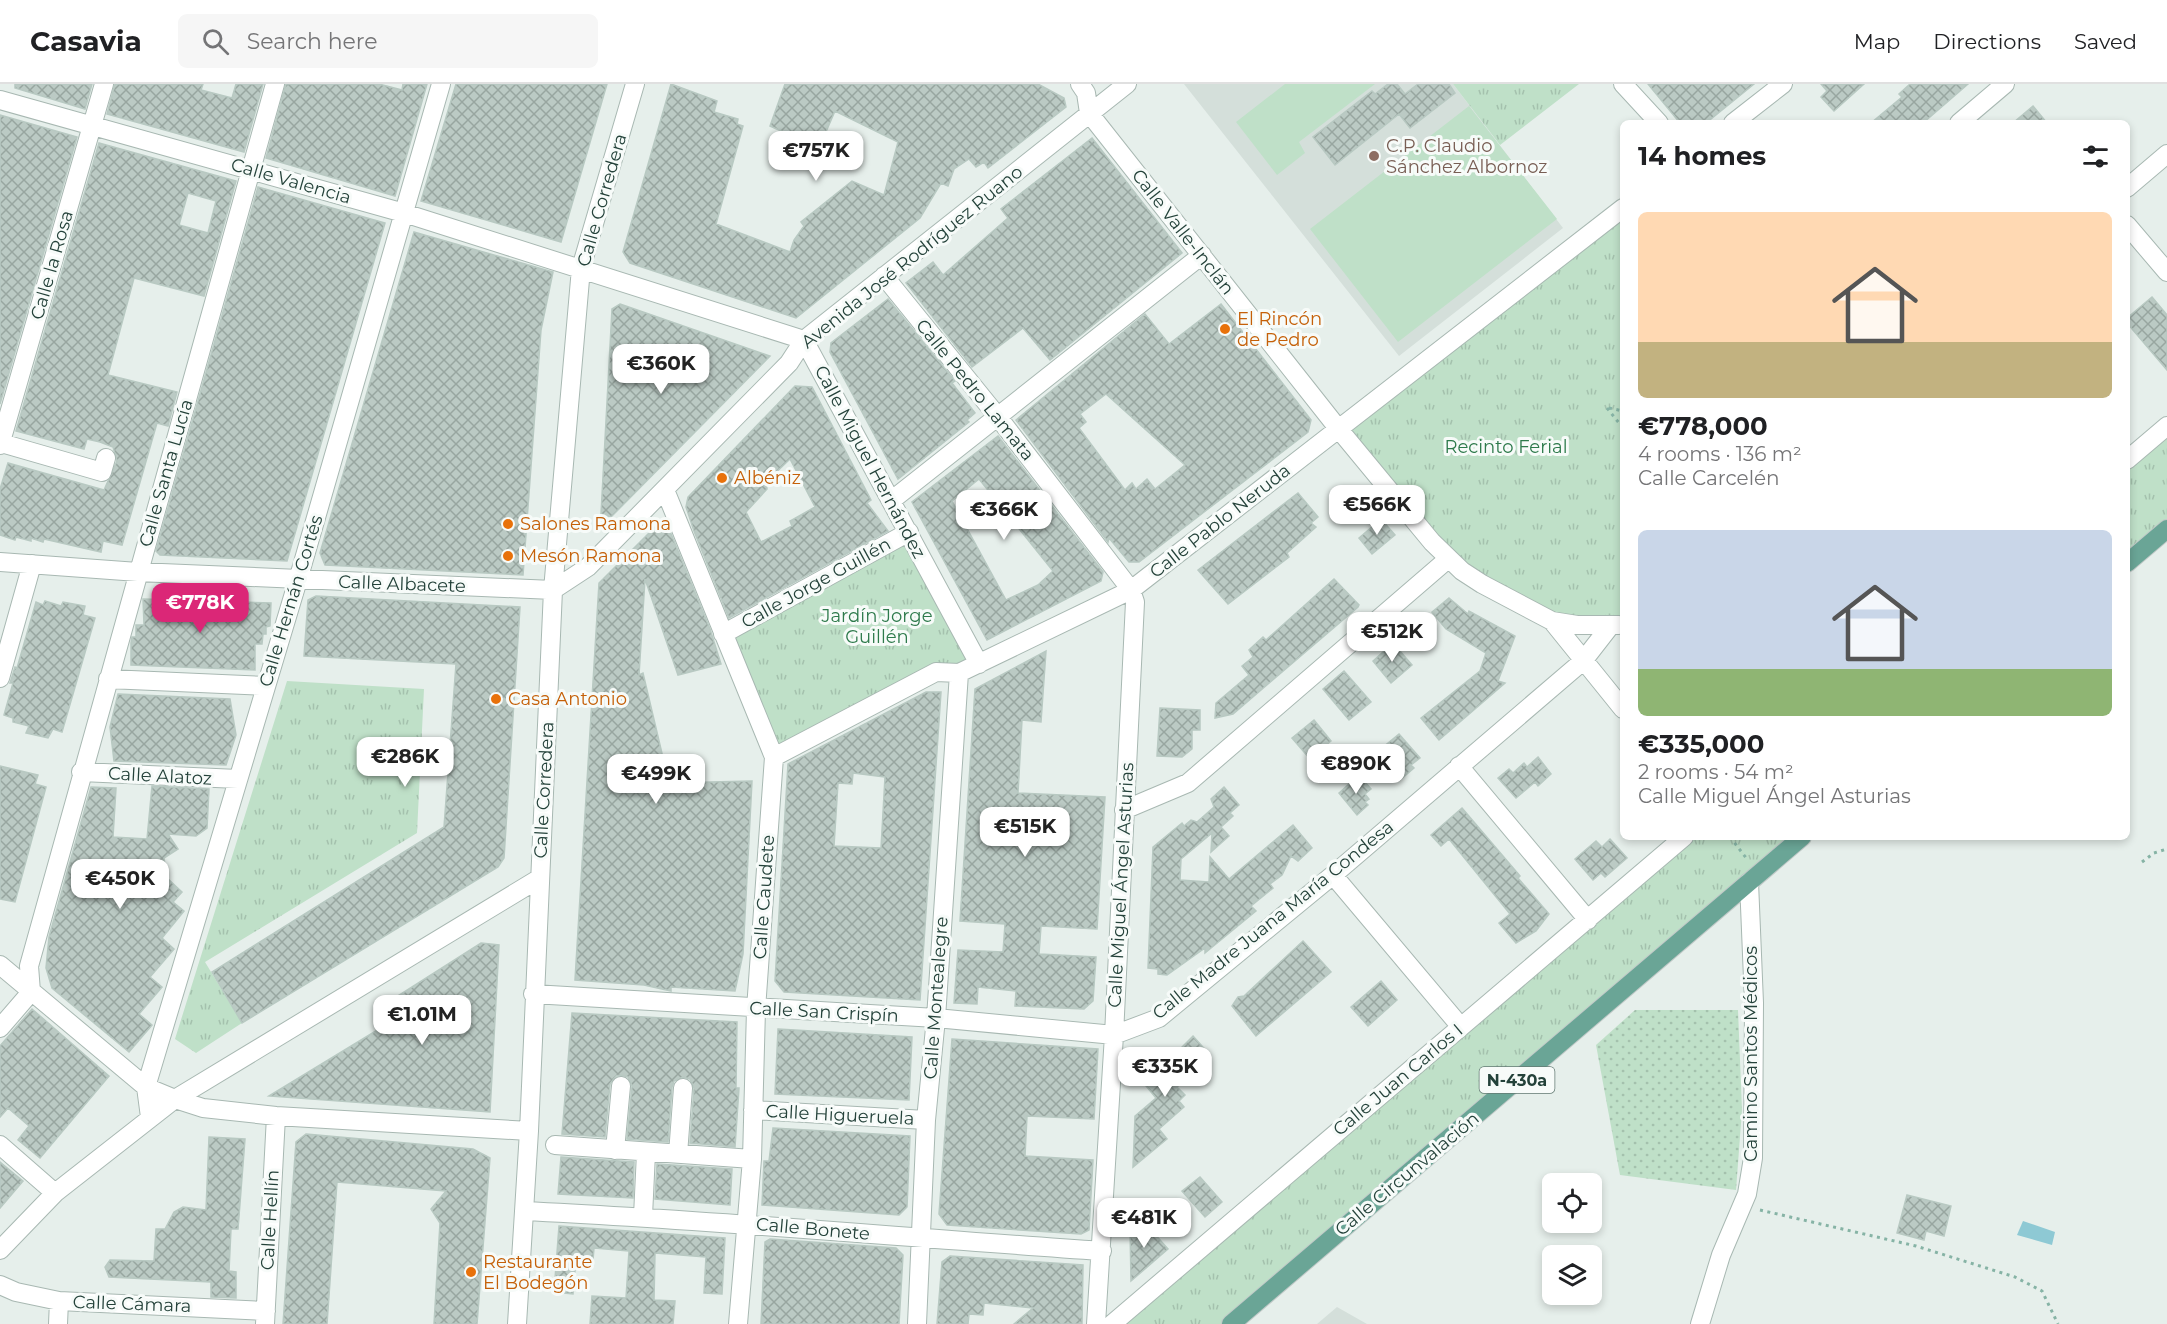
<!DOCTYPE html>
<meta charset="utf-8">
<style>
:root{--surface:#fff;--page:#f6f6f6;--text:#202124;--muted:#757577;--line:#e0e0e0;--accent:#db2777}
body{margin:0;font-family:Montserrat,sans-serif;background:var(--page);color:var(--text);height:100vh;display:flex;flex-direction:column;font-size:22px;white-space:nowrap}
*{box-sizing:border-box;margin:0}
p{font-size:20px;color:var(--muted)}
.icon{flex:none;width:33px;height:33px;fill:none;stroke:currentColor;stroke-width:2;stroke-linecap:round;stroke-linejoin:round}
.map{position:relative;flex:1;overflow:hidden}
.sheet{position:absolute;left:1620px;top:36px;width:510px;height:720px;display:flex;flex-direction:column;background:var(--surface);border-radius:9px;box-shadow:0 3px 9px #0003}
.sheet>*{flex:none}
.controls{position:absolute;left:1542px;top:1089px;display:grid;gap:12px}
.controls a{display:grid;place-items:center;width:60px;height:60px;border-radius:9px;background:var(--surface);box-shadow:0 3px 9px #0003;font-size:30px}
.price{position:absolute;translate:-50% -51px;padding:0 14px;border-radius:12px;background:#fff;color:#222;font-size:20px;line-height:39px;filter:drop-shadow(0 2px 3px #0008)}
.price::after{content:'';position:absolute;left:50%;top:36px;width:18px;height:14px;margin-left:-9px;background:inherit;clip-path:polygon(0 0,100% 0,50% 100%)}
.price.current{background:var(--accent);color:#fff}
ul{padding:0;list-style:none}
li{display:grid;align-content:center;gap:12px;height:318px;padding:0 18px}
li span{display:grid;place-items:center;height:186px;border-radius:9px;color:#555}
li>.icon{margin-inline-start:auto}
span .icon{width:108px;height:108px;fill:#fffc;stroke-width:1}
li b{font-size:26px}
h2{display:flex;justify-content:space-between;align-items:center;height:72px;padding:0 18px;font-size:26px}
header{display:flex;align-items:center;gap:36px;box-sizing:border-box;height:84px;padding:0 30px;background:var(--surface);border-bottom:2px solid var(--line)}
header strong{font-size:28px}
nav{display:flex;gap:33px;margin-inline-start:auto;font-size:21px}
.search{width:420px;height:54px;background:var(--page);display:flex;align-items:center;gap:15px;box-sizing:border-box;padding:0 21px;border-radius:9px;color:var(--muted);font-size:22px}
.map>svg:first-child{display:block}
</style>
<header>
<strong>Casavia</strong>
<div class="search"><svg class="icon" aria-label="search" viewBox="0 0 24 24"><circle cx="10" cy="10" r="6"/><path d="M15 15l6 6"/></svg>Search here</div>
<nav><a>Map</a><a>Directions</a><a>Saved</a></nav>
</header>
<div class="map">
<svg width="2167" height="1240" viewBox="0 0 2167 1240">
<defs>
<pattern id="grass-tufts" width="24" height="20" patternUnits="userSpaceOnUse" patternTransform="scale(1.5)"><rect width="24" height="20" fill="#bfe0c8"/><path d="M3 7l-1-3M5 7V3M7 7l1-3M15 17l-1-3M17 17v-4M19 17l1-3" fill="none" stroke="#a4c1ad"/></pattern>
<pattern id="garden-dots" width="8" height="8" patternUnits="userSpaceOnUse" patternTransform="scale(1.5)"><rect width="8" height="8" fill="#bfe0c8"/><path d="M2 2h.1M6 6h.1" fill="none" stroke="#a4c1ad" stroke-width="1.8" stroke-linecap="round"/></pattern>
<pattern id="building-cross-hatch" width="8" height="8" patternUnits="userSpaceOnUse" patternTransform="scale(1.5)"><rect width="8" height="8" fill="#bbcac4"/><path d="M0 0l8 8M0 8l8-8" fill="none" stroke="#98a6a0"/></pattern>
</defs>
<rect width="100%" height="100%" fill="#e6efeb"/>
<path fill="#d4dfda" d="M1184,0H1453L1563,144L1399,272Z
M1337,1223L1367,1240H1317Z"/>
<path fill="url(#grass-tufts)" d="M1453,0H1579L1500,61Z
M1623,124V541H1577L1482,500L1337,343Z
M2167,342V445L2127,479V376Z
M909,448L979,580L936,588L774,673L723,550Z
M287,597L424,605L417,749L205,878L242,939L196,969L175,955Z
M1683,753H1802L1231,1240H1112Z"/>
<path fill="url(#garden-dots)" d="M1635,926H1738L1742,1026L1736,1106L1620,1091L1596,961Z"/>
<path fill="#bfe0c8" d="M1285,0H1375L1299,58L1305,69L1277,91L1236,38Z
M1469,22L1557,135L1398,258L1310,145Z"/>
<path fill="#8ec9d4" d="M2023,1137L2055,1148L2052,1161L2017,1151Z"/>
<path fill="url(#building-cross-hatch)" stroke="#b8c9c2" stroke-width="1.5" fill-rule="evenodd" d="M15,0H92L85,25L15,4Z
M115,0H203L201,6L232,14L236,0H263L244,68L107,30Z
M286,0H379L402,6L403,0H427L395,112L266,74Z
M456,0H607L561,158L421,117Z
M671,0L717,17L714,28L738,35L737,40L743,42L716,140L790,168L794,156L804,142L801,138L852,97L884,111L898,58L835,27L819,64L770,42L785,0H1038L1064,14L1066,23L988,84L984,78L976,83L969,75L954,85L948,102L941,99L920,134L796,234L630,179L623,168Z
M1388,0H1397L1405,10L1418,0H1449L1455,9L1410,44L1399,30L1335,81L1313,53L1372,7L1375,10Z
M1648,0H1754L1706,39H1680Z
M1821,0H1864L1834,27L1821,13L1827,7Z
M1910,0H1968L1923,39H1871L1902,13L1899,10Z
M2033,22L2047,39H2013Z
M0,31L77,53L0,320Z
M1092,54L1182,169L1050,276L1023,244L972,283L906,199L933,178L943,191L1008,134L1001,125Z
M99,59L236,97L204,212L134,194L108,291L177,308L168,342L157,339L122,461L103,457L101,468L44,455L43,458L31,454V457L16,453L15,456L0,451V405L8,379L104,406L117,377L113,363L100,358L87,355L84,365L16,347ZM188,109L216,117L208,149L179,141Z
M258,103L385,139L287,477L160,471L156,467Z
M414,148L553,188L541,246L523,491L325,481L320,469Z
M2152,213L2167,231V286L2127,239V234Z
M888,215L955,297L952,299L975,329L967,336L969,338L898,395L830,268L831,259Z
M620,220L770,272L611,433L601,430L612,225Z
M1221,220L1311,336L1308,348L1139,478H1129L1109,454L1108,458L1016,336L1145,230L1169,260ZM1106,310L1185,381L1155,405L1147,395L1136,405L1132,399L1125,406L1079,344L1086,338L1080,330Z
M795,302L812,303L871,416L867,419L888,447L729,534L694,447L686,423L688,413ZM790,375L815,423L790,437L792,442L761,458L746,428L767,405L766,398Z
M998,352L1103,488L1101,497L987,556L912,418ZM979,395L1053,487L1038,501L1006,516L952,417Z
M1298,409L1318,433L1311,439L1316,443L1287,469L1289,473L1228,520L1198,486Z
M1381,435L1395,451L1372,470L1359,454Z
M655,443L669,445L710,545L721,580L678,591L645,495L639,591L643,589L669,699L752,697L743,870L735,907L671,903V907L644,901L575,896L599,499Z
M1334,495L1359,521L1358,523L1233,630L1215,634L1216,619L1249,591L1242,582L1253,573L1249,566L1263,553L1266,556Z
M316,512L520,523L504,774L498,783L242,939L212,888L444,743L456,580L304,572L308,516Z
M1449,514L1468,530L1469,527L1515,552L1498,597L1505,599L1439,656L1421,634L1480,587L1486,569L1446,545L1432,528Z
M143,515L271,519L270,542L266,543V550H263L262,560H255V586L131,581V559L132,553H136V541H144Z
M45,517L61,522L63,518L85,522L83,531L95,534L62,648L53,645L48,654L26,649L29,642L13,638V634L4,631L13,599H10L15,583L17,584L36,518L43,521Z
M1393,559L1412,581L1391,599L1373,577Z
M1046,567L1041,638L1022,636L1018,709L1105,713L1097,845L1041,842L1039,870L1096,873L1093,917L1084,925L1015,922L1016,907L978,903L977,920L954,919L958,866L1003,868L1005,840L960,837L975,605Z
M1344,587L1371,618L1349,636L1323,605Z
M926,608H941L920,916L784,908L775,897L788,680ZM853,689L885,693L881,764L834,762L838,699L852,700Z
M118,610L230,615L236,651L226,681L114,677L110,643Z
M1160,624L1200,626V646H1192V665L1182,673L1157,672Z
M1314,636L1331,657L1310,675L1292,654Z
M1399,650L1420,674L1411,681L1414,684L1400,696L1377,668Z
M1538,673L1551,690L1538,702L1535,698L1516,714L1498,694L1509,685L1513,689L1524,679L1527,683Z
M0,682L38,691L35,700L46,703L15,818L0,815Z
M1359,691L1371,705L1365,710L1369,715L1365,718L1368,721L1357,731L1339,709Z
M152,702L209,705L207,744L196,752L168,750L178,765L164,774L167,794L182,808L173,818L184,827L162,854L174,865L150,893L162,903L139,930L152,941L129,968L52,904L46,884L49,853L91,703L116,704L113,753L147,755Z
M1224,703L1239,721L1230,729L1233,732L1221,743L1229,752L1211,768L1212,749L1181,775L1180,796L1209,798L1210,773L1229,795L1293,741L1312,764L1298,777L1291,772L1282,791L1270,800L1273,804L1251,822L1256,827L1205,869V864L1167,891L1158,890V885L1148,884L1153,763L1182,739L1184,742L1191,736L1197,738L1214,723L1211,715Z
M1462,724L1520,792L1518,794L1549,830L1536,847L1516,859L1499,839L1510,830L1449,755L1441,762L1431,751Z
M1610,755L1627,774L1605,793L1601,789L1593,796L1575,775L1596,757L1602,763Z
M1303,857L1331,888L1256,952L1232,922L1238,913L1244,912Z
M481,859L499,861L490,1028L269,1012L389,939L390,917Z
M1381,897L1397,916L1368,942L1351,923Z
M32,925L109,992L40,1074L18,1056L29,1042L8,1024L0,1033V962Z
M572,929L737,938L736,1004H739L735,1063L690,1059L694,1004L690,995L683,993L674,997L672,1003L668,1058L627,1055L632,1002L628,993L621,991L616,992L610,1000L605,1053L562,1050Z
M778,945L912,953L909,1016L775,1010Z
M1193,952L1209,970L1201,977L1203,980L1177,1003L1185,1011L1179,1017L1184,1023L1159,1045L1167,1055L1133,1083L1135,1032L1156,1014L1142,997L1153,987L1155,990Z
M952,955L1098,965L1094,1035L1027,1032L1025,1072L1093,1076L1089,1146L1081,1150L947,1141L939,1130Z
M773,1044L910,1052L907,1123L899,1131L762,1121L764,1077H769Z
M306,1050L473,1065L490,1074L477,1240H434L440,1139L431,1125L446,1107L337,1098L327,1240H283L296,1058Z
M209,1053L245,1055L238,1145H231L229,1187L236,1188V1214L211,1213V1198L109,1193L105,1183L110,1176L154,1177L156,1145H165L174,1128L183,1123L206,1126Z
M561,1073L634,1078L633,1114L558,1110Z
M0,1078L23,1097L0,1124Z
M657,1080L732,1085L730,1121L655,1115Z
M1200,1093L1222,1118L1205,1133L1182,1107Z
M1907,1111L1951,1122L1944,1152L1926,1147L1924,1156L1897,1149Z
M1144,1138L1168,1165L1131,1197L1130,1144L1136,1145Z
M559,1142L725,1154L722,1210L704,1209L706,1173L655,1169L654,1216L675,1217L673,1240H590L592,1212L626,1214L629,1167L594,1164L593,1176H576L573,1210L554,1208Z
M770,1155L896,1164L903,1171L899,1240H761L765,1158Z
M950,1172L1083,1181L1082,1240H1014L1033,1224L984,1219L983,1231L969,1230L968,1240H937L942,1178Z"/>
<g fill="none" stroke-linecap="round" stroke-linejoin="round">
<g stroke="#a8b8b2" stroke-width="20">
<path id="street" d="M1080,0L1086,9L1089,29
M1623,0L1659,39
M0,16L404,129L804,256L979,580
M1089,29L1337,343L1432,458L1462,487L1482,500L1552,537L1623,625
M1733,39L1783,0
M1959,39L2005,0
M2127,104L2167,70
M2127,141L2167,188
M884,192L998,333L1131,506L1135,518L1114,951L1096,1240
M1,359L102,388L106,374
M0,361L104,0
M2127,376L2167,342
M665,406L774,673L756,925L752,1075L738,1240
M892,416L1202,171
M0,478L138,488L553,506
M553,506L588,483L789,279L804,256L1127,0
M1552,537L1577,541H1619
M723,550L909,448
M0,594L32,480
M108,595L266,602
M774,673L936,588L959,589L1131,506L1623,124
M1459,682L1588,836
M81,688L238,695
M1124,726L1188,699L1448,475
M1333,791L1461,943
M0,881L146,1003L175,1015L203,1024L276,1032L529,1047
M533,910L936,934L1114,951L1159,934L1333,791L1583,577L1611,541
M0,944L31,908L29,882L275,0
M753,1026L926,1036
M150,1033L146,1003L298,496L441,0
M0,1061L55,1109
M555,1061L752,1075
M615,1066L621,1002
M678,1070L683,1004
M524,1127C717,1136 909,1154 1102,1167
M643,1132L646,1069
M0,1166L55,1109L175,1015L540,794
M0,1201L16,1208L59,1217L266,1227
M58,1240L59,1217
M265,1240L276,1032
M517,1240L529,1047L553,506L581,184L635,0
M917,1240L926,1036L936,934L959,589
M1112,1240L1684,753
M1700,1240L1721,1171L1747,1110L1753,1074L1754,919L1749,798"/>
</g>
<g stroke="#c2cac8" stroke-width="20">
<path id="primary" d="M2127,479L2167,445
M1231,1240L1802,753"/>
</g>
<path stroke="#86b3a5" stroke-width="3" stroke-dasharray="3 4.5" stroke-linecap="butt" d="M1607,324L1623,344
M1609,324L1623,327
M1730,753L1747,775
M2142,778L2154,769L2167,765
M1760,1126L1916,1162L2015,1193L2042,1207L2058,1240"/>
<use href="#street" stroke="#fff" stroke-width="18"/>
<use href="#primary" stroke="#6aa596" stroke-width="18"/>
</g>
<circle fill="#8d6e63" stroke="#f7fbf9" stroke-width="2" cx="1374" cy="72" r="6"/>
<g fill="#e8710a" stroke="#f7fbf9" stroke-width="2">
<circle cx="1225" cy="245" r="6"/>
<circle cx="722" cy="394" r="6"/>
<circle cx="508" cy="440" r="6"/>
<circle cx="508" cy="472" r="6"/>
<circle cx="496" cy="615" r="6"/>
<circle cx="471" cy="1188" r="6"/>
</g>
<g text-anchor="middle" dominant-baseline="central" stroke-width="6" stroke-linejoin="round" paint-order="stroke">
<rect fill="#f7fbf9" stroke="#637a73" stroke-width="1.5" x="1479.5" y="983" width="75" height="26" rx="4.5"/>
<g font-size="16" font-weight="bold" fill="#24423a">
<text x="1517" y="996">N-430a</text>
</g>
<g font-size="18" fill="#785e54" stroke="#f7fbf9" text-anchor="start">
<text x="1386" y="62">C.P. Claudio<tspan x="1386" dy="21">Sánchez Albornoz</tspan></text>
</g>
<g font-size="18" fill="#24423a" stroke="#f7fbf9">
<text transform="translate(291 97) rotate(16)">Calle Valencia</text>
<text transform="translate(602 116) rotate(-74)">Calle Corredera</text>
<text transform="translate(1183 148) rotate(52)">Calle Valle-Inclán</text>
<text transform="translate(912 173) rotate(-39)">Avenida José Rodríguez Ruano</text>
<text transform="translate(52 181) rotate(-74)">Calle la Rosa</text>
<text transform="translate(975 306) rotate(51)">Calle Pedro Lamata</text>
<text transform="translate(870 378) rotate(62)">Calle Miguel Hernández</text>
<text transform="translate(166 389) rotate(-74)">Calle Santa Lucía</text>
<text transform="translate(1220 437) rotate(-38)">Calle Pablo Neruda</text>
<text transform="translate(816 499) rotate(-29)">Calle Jorge Guillén</text>
<text transform="translate(402 500) rotate(2)">Calle Albacete</text>
<text transform="translate(291 517) rotate(-73)">Calle Hernán Cortés</text>
<text transform="translate(160 692) rotate(3)">Calle Alatoz</text>
<text transform="translate(544 706) rotate(-87)">Calle Corredera</text>
<text transform="translate(1121 801) rotate(-87)">Calle Miguel Ángel Asturias</text>
<text transform="translate(764 813) rotate(-86)">Calle Caudete</text>
<text transform="translate(1273 836) rotate(-39)">Calle Madre Juana María Condesa</text>
<text transform="translate(936 914) rotate(-86)">Calle Montealegre</text>
<text transform="translate(824 928) rotate(3)">Calle San Crispín</text>
<text transform="translate(1751 970) rotate(-90)">Camino Santos Médicos</text>
<text transform="translate(1398 996) rotate(-40)">Calle Juan Carlos I</text>
<text transform="translate(840 1031) rotate(3)">Calle Higueruela</text>
<text transform="translate(1407 1090) rotate(-40)">Calle Circunvalación</text>
<text transform="translate(270 1136) rotate(-87)">Calle Hellín</text>
<text transform="translate(813 1145) rotate(5)">Calle Bonete</text>
<text transform="translate(132 1220) rotate(2)">Calle Cámara</text>
</g>
<g font-size="18" fill="#c56008" stroke="#f7fbf9" text-anchor="start">
<text x="1237" y="235">El Rincón<tspan x="1237" dy="21">de Pedro</tspan></text>
<text x="734" y="394">Albéniz</text>
<text x="520" y="440">Salones Ramona</text>
<text x="520" y="472">Mesón Ramona</text>
<text x="508" y="615">Casa Antonio</text>
<text x="483" y="1178">Restaurante<tspan x="483" dy="21">El Bodegón</tspan></text>
</g>
<g font-size="18" fill="#2d7a4b" stroke="#f7fbf9">
<text x="1506" y="363">Recinto Ferial</text>
<text x="877" y="532">Jardín Jorge<tspan x="877" dy="21">Guillén</tspan></text>
</g>
</g>
</svg>
<div class="controls">
<a><svg class="icon" aria-label="locate" viewBox="0 0 24 24"><circle cx="12" cy="12" r="6"/><path d="M12 2v4M12 18v4M2 12h4M18 12h4"/></svg></a>
<a><svg class="icon" aria-label="layers" viewBox="0 0 24 24"><path d="M12 4l9 5-9 5-9-5zM3 14l9 5 9-5"/></svg></a>
</div>
<b class="price" style="left:816px;top:98px">€757K</b>
<b class="price" style="left:661px;top:311px">€360K</b>
<b class="price" style="left:1377px;top:452px">€566K</b>
<b class="price" style="left:1004px;top:457px">€366K</b>
<b class="price current" style="left:200px;top:550px">€778K</b>
<b class="price" style="left:1392px;top:579px">€512K</b>
<b class="price" style="left:405px;top:704px">€286K</b>
<b class="price" style="left:1356px;top:711px">€890K</b>
<b class="price" style="left:656px;top:721px">€499K</b>
<b class="price" style="left:1025px;top:774px">€515K</b>
<b class="price" style="left:120px;top:826px">€450K</b>
<b class="price" style="left:422px;top:962px">€1.01M</b>
<b class="price" style="left:1165px;top:1014px">€335K</b>
<b class="price" style="left:1144px;top:1165px">€481K</b>
<section class="sheet">
<h2>14 homes<svg class="icon" aria-label="filters" viewBox="0 0 24 24"><path d="M4 7h16M4 17h16"/><circle cx="9" cy="7" r="2"/><circle cx="15" cy="17" r="2"/></svg></h2>
<ul>
<li><span style="background:linear-gradient(#ffd9b3 70%,#c2b280 0)"><svg class="icon" aria-label="home" viewBox="0 0 24 24"><path d="M3 11l9-7 9 7M6 9v11h12V9"/></svg></span><div><b>€778,000</b><p>4 rooms · 136 m²</p><p>Calle Carcelén</p></div></li>
<li><span style="background:linear-gradient(#c9d6e8 75%,#8fb573 0)"><svg class="icon" aria-label="home" viewBox="0 0 24 24"><path d="M3 11l9-7 9 7M6 9v11h12V9"/></svg></span><div><b>€335,000</b><p>2 rooms · 54 m²</p><p>Calle Miguel Ángel Asturias</p></div></li>
</ul>
</section>
</div>
